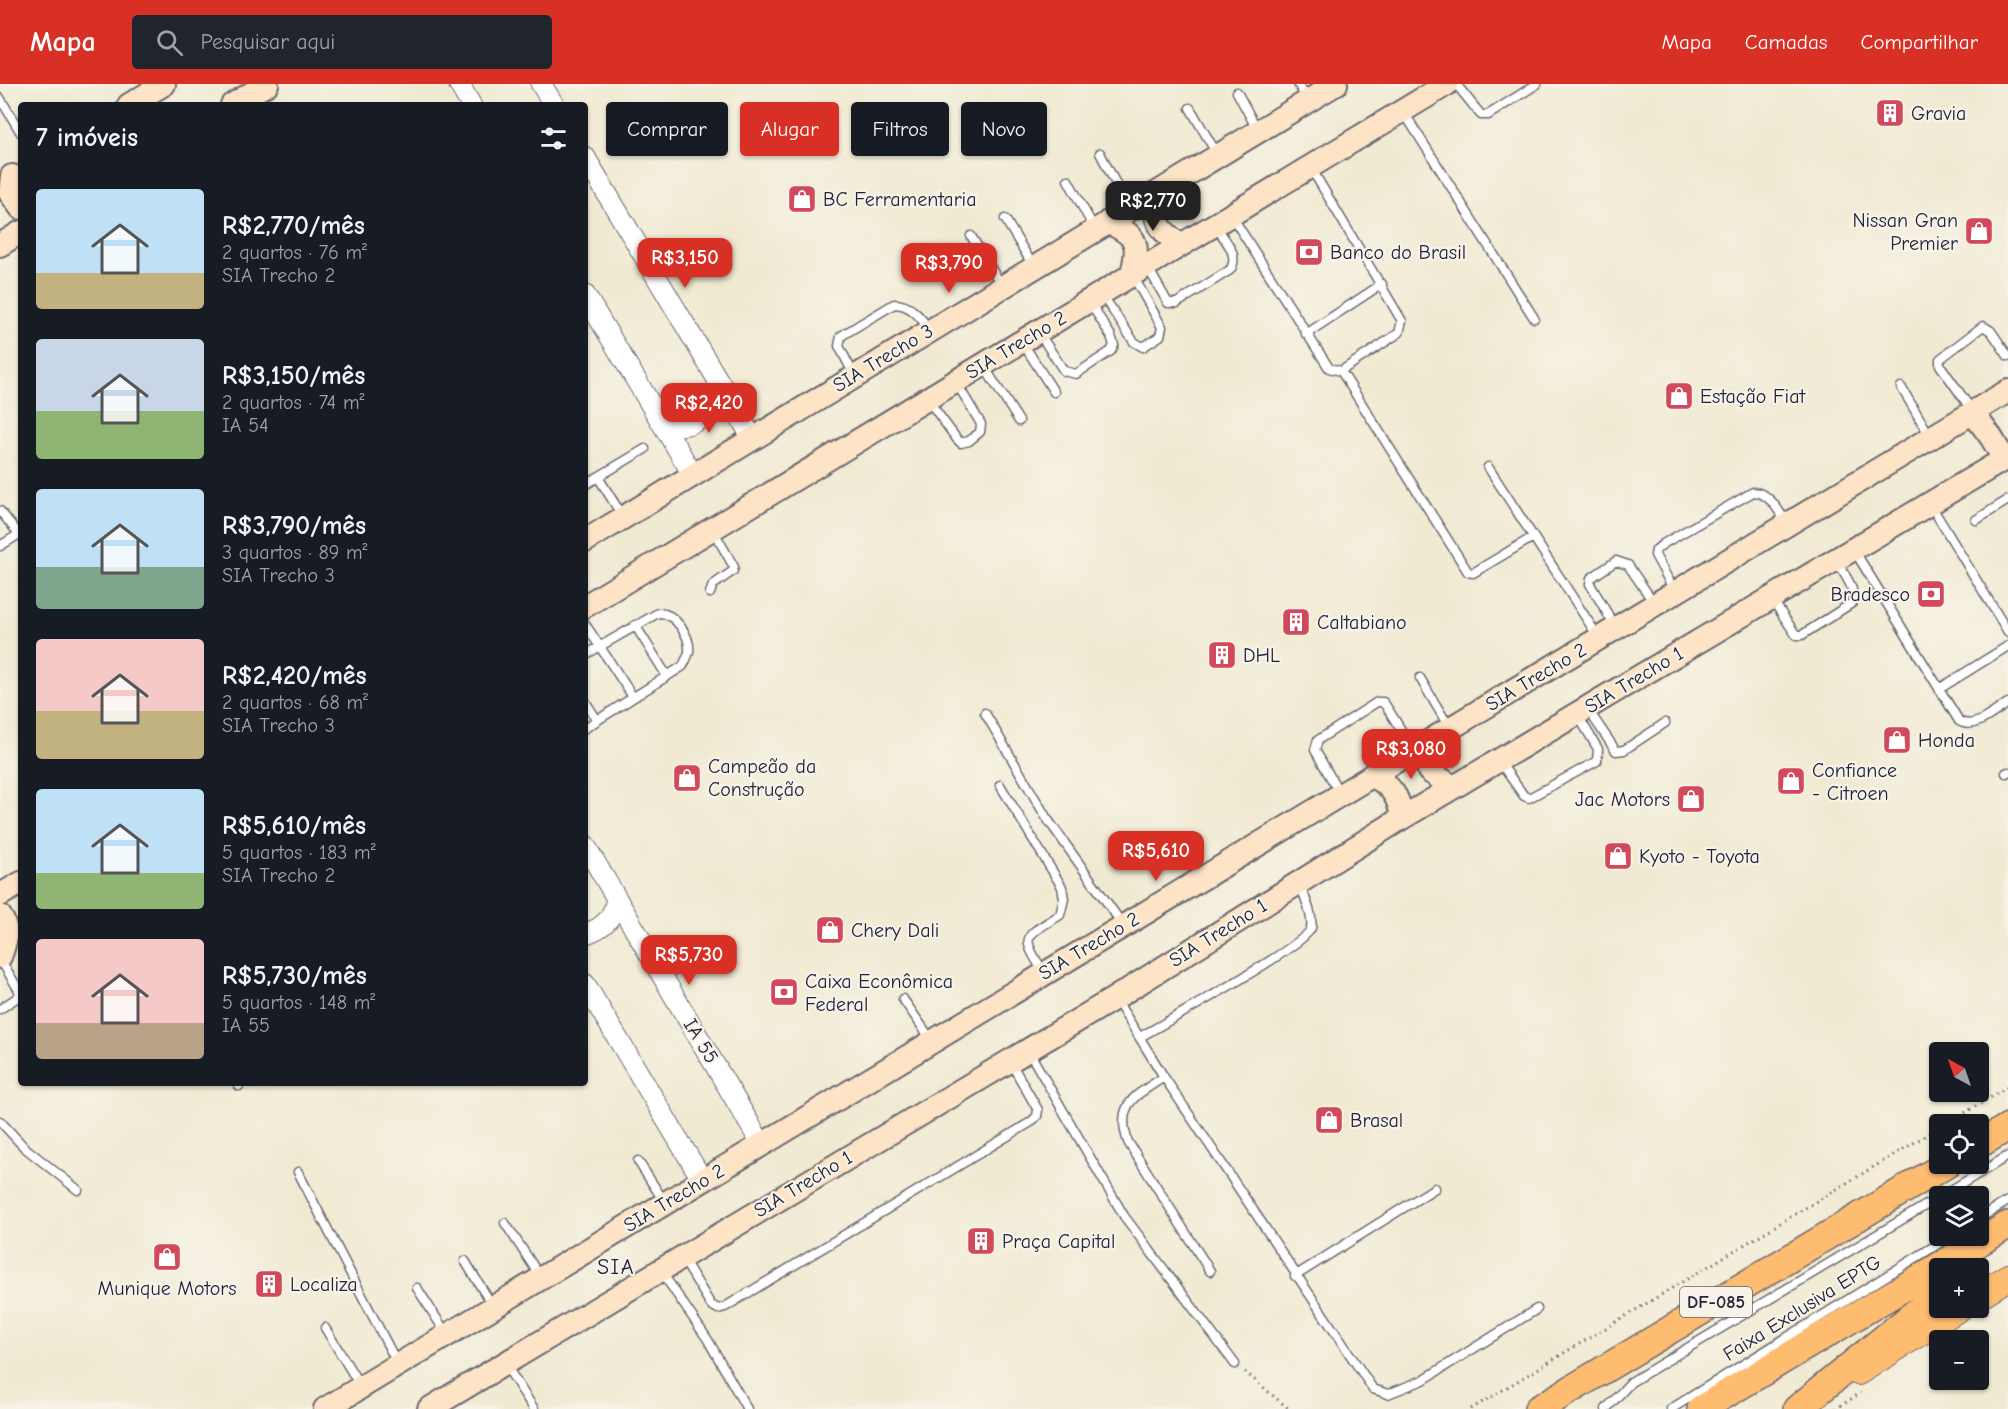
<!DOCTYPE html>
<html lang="pt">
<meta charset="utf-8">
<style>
:root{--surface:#171b24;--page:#20242c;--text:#f1f3f6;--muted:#9ea1a6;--accent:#d93025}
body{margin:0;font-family:"Comic Neue",sans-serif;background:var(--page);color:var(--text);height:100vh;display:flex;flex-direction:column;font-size:22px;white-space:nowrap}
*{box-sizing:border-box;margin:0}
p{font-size:20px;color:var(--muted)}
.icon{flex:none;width:33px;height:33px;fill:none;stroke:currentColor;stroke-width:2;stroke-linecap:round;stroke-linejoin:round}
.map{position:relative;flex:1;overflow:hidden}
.details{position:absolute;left:18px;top:18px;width:570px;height:984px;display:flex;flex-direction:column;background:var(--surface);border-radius:6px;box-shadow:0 2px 4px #0004}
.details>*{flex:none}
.banner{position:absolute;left:606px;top:18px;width:570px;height:54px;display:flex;gap:12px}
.needle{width:39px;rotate:320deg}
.fabs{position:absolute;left:1929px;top:958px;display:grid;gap:12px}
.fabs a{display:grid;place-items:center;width:60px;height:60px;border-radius:6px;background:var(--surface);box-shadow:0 2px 4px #0004;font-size:30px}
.price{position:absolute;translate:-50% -51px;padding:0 14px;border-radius:12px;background:var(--accent);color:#fff;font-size:20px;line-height:39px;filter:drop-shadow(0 2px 3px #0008)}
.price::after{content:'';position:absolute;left:50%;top:36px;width:18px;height:14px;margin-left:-9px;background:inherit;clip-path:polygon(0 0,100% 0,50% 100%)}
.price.current{background:#222;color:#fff}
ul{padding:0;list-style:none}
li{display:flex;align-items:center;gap:18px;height:150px;padding:0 18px}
li span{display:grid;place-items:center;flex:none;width:168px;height:120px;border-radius:6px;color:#555}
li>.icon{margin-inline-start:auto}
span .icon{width:72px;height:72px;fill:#fffc;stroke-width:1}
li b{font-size:26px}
h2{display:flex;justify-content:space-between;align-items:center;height:72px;padding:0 18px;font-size:26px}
.pill{padding:0 21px;border-radius:6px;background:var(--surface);box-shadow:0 2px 4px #0004;font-size:21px;line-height:54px}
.pill.current{background:var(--accent);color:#fff}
header{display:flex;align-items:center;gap:36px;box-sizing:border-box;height:84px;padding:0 30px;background:var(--accent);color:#fff}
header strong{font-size:28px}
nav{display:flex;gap:33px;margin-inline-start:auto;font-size:21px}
.search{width:420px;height:54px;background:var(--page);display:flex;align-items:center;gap:15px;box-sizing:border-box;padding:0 21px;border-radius:6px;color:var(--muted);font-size:22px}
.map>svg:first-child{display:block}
</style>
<header>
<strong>Mapa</strong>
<div class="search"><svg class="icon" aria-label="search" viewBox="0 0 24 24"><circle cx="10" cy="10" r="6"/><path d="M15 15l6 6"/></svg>Pesquisar aqui</div>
<nav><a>Mapa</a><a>Camadas</a><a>Compartilhar</a></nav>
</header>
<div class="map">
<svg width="2008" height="1325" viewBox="0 0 2008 1325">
<rect width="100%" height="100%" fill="#f7f3e8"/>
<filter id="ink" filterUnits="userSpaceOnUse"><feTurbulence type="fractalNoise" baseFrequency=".0167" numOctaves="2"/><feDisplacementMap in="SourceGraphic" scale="12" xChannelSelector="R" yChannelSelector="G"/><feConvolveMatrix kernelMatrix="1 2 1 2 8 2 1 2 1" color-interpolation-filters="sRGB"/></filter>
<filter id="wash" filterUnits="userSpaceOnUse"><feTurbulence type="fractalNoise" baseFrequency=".008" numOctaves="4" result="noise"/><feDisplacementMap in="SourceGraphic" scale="24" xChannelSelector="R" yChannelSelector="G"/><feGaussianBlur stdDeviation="1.35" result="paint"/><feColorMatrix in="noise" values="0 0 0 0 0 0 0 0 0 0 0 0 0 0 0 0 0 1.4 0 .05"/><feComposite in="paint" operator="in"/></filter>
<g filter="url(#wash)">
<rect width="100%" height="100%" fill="#f1ead3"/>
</g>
<g filter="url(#ink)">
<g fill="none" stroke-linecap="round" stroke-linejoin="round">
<g stroke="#6a6870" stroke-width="11">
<path id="service" d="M1298,0L1307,15
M1456,0L1481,31H1488L1537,0
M1237,8L1258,47
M0,14L21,49
M1190,24L1217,70
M1403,27L1534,234
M1100,69L1129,125
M1068,96L1095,146
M1231,131L1329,284L1341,287L1399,249L1402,237L1311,84
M1005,135L1034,183
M971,152L1002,202
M1147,182L1168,219H1177L1230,186C1241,171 1223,154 1215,141
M1101,209L1134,258L1143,263L1160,252L1162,243L1133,192
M1039,249L1064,287L1076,290L1111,267L1114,261L1111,252L1089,217
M1306,250L1382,200
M1022,258L1054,308
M983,281L1019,337
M1341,287L1468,488L1473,489L1533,453
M854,291L839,262L841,252L894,220C911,220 920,233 930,246
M1901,303L1930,352
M928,316L956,354L961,359L969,357L980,348L981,340L956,298
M1973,328L1940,281V275L1983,242L1991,247L2008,272
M1488,383L1599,554
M585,401L598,393
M1930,420L2008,548
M0,427L19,450
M623,433L598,393L645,365
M1976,436L2008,416
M0,462L21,449
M1854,466L1959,637C1974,647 1995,627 2008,619
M1675,508L1655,471L1656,466L1663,460L1753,408C1769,408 1779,427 1787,440
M710,509L713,501L733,487L734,483L713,446
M1772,515L1796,551H1802L1852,519C1857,504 1843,490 1837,477
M585,540L633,613
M635,541L667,592
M1616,544L1590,500L1591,494L1616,477L1628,481L1654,519
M585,571L658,529C674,528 691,552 689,568C688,573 685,577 683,582L585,644
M1420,594L1449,643
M1939,605L2008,562
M585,617L597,636
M1587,624L1616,667L1624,666L1665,639
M985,629L1046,733L1123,841
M1499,677L1524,712L1529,714L1597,677L1598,665L1577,630
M2006,689L2008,688
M1000,701L1062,803L1064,815L1060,831C1023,854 1020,850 1044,889
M1340,710L1315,666L1318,656L1377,618H1383L1386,622L1413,665
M1115,914L1164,993L1373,1305L1388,1310L1423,1296L1537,1225
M903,915L932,957
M0,925L18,913L20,908L0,875
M1140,953C1164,939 1307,861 1311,844C1314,831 1303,811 1300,799
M1029,968L1124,1132L1235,1280
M1164,993C1135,1012 1115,1020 1128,1058L1210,1187
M237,999L239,1002
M0,1037L24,1063L78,1106
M638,1077L665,1119
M298,1088L397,1279
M1978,1135L2008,1117
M505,1139L540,1192
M682,1173L711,1221L718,1225L725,1223L1031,1038L1037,1032L1038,1026L1011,979
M465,1177L492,1221
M661,1187L708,1256L747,1325
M1295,1192L1435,1104
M417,1204L446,1249
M325,1244L361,1303
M505,1280L534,1325
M1606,1325L1631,1298L2008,1072
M1671,1325L1951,1152"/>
</g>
<g stroke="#6a6870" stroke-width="22">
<path id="tertiary" d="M459,0L471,21
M541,0L554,21
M585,73L753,355
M585,211L693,391
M661,336C691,352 717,329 718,297
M585,761L762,1061
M585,850C603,844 613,835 616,816
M585,900L703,1097"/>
</g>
<g stroke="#6a6870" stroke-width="26">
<path id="secondary" d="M129,21L164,0
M232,21L267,0
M12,92L10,109L21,124
M1155,110C1153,136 1159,147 1181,161
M1108,138C1137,152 1140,158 1132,189
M0,161L21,148
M1973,329L1991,353L2004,375
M585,457L1336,0
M585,522L1447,0
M1431,656L1426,675L1429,687L1453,703
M1372,691C1391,702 1399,712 1402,734
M0,811L21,799
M0,832C10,847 6,857 0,873
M325,1325L2008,307
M429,1325L1115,914L1402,734L2008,373"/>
</g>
<g stroke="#6a6870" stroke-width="28">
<path id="primary" d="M1978,1212L2008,1193
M1858,1288L1959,1224"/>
</g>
<g stroke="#6a6870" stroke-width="30">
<path id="trunk" d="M1978,1061L2008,1043
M1538,1325L1947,1080
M1701,1325L2008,1141
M1797,1325L1940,1209"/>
</g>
<path stroke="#6a6870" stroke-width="3" stroke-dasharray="1.5 4.5" stroke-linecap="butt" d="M1944,1041L2008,1003
M1245,1288L1289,1325
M1471,1325L1940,1043
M1835,1325L1861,1309"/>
<use href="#service" stroke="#fff" stroke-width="8"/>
<use href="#tertiary" stroke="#fff" stroke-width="20"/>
<use href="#secondary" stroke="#fee4c6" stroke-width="22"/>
<use href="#primary" stroke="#fdbc70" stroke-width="26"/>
<use href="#trunk" stroke="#fdbc70" stroke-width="27"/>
</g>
</g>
<defs>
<g id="building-square" transform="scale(1.5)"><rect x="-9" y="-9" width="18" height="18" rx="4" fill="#d1495b" stroke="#f7f3e8"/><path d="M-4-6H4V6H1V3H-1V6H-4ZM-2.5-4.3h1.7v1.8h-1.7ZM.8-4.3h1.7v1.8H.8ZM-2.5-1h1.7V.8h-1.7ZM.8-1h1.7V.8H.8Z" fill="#fff"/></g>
<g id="shop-square" transform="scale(1.5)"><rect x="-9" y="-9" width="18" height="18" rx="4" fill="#d1495b" stroke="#f7f3e8"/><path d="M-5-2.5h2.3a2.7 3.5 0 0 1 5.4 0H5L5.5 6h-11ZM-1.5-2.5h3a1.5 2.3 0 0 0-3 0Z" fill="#fff"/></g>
<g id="bank-square" transform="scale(1.5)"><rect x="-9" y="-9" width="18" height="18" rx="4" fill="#d1495b" stroke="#f7f3e8"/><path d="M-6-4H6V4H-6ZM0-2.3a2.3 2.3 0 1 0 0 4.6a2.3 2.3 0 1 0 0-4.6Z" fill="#fff"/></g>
</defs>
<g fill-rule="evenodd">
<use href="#building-square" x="1890" y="29"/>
<use href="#shop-square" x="802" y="115"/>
<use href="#shop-square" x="1979" y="147"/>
<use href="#bank-square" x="1309" y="168"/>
<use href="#shop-square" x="1679" y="312"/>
<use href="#bank-square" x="1931" y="510"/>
<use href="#building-square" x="1296" y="538"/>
<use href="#building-square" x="1222" y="571"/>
<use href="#shop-square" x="1897" y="656"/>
<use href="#shop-square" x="687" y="694"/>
<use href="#shop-square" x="1791" y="697"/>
<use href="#shop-square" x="1691" y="715"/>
<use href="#shop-square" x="1618" y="772"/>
<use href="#shop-square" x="830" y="846"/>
<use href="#bank-square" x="784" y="908"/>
<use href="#shop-square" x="1329" y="1036"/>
<use href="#building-square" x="981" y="1157"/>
<use href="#shop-square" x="167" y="1173"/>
<use href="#building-square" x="269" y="1200"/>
</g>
<g text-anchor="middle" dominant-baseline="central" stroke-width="4.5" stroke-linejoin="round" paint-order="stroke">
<rect fill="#f7f3e8" stroke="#62616f" stroke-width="1.5" x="1680" y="1203" width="72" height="30" rx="4.5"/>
<g font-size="18" font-weight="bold" fill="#22223b">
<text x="1716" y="1218">DF-085</text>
</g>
<g font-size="20" fill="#22223b" stroke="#f7f3e8" text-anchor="start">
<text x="1911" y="29">Gravia</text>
<text x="823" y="115">BC Ferramentaria</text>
<text x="1958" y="136" text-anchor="end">Nissan Gran<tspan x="1958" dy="23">Premier</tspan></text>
<text x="1330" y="168">Banco do Brasil</text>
<text x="1700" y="312">Estação Fiat</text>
<text x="1910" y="510" text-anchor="end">Bradesco</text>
<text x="1317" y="538">Caltabiano</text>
<text x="1243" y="571">DHL</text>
<text x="1918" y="656">Honda</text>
<text x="708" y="682">Campeão da<tspan x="708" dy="23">Construção</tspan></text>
<text x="1812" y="686">Confiance<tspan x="1812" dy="23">- Citroen</tspan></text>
<text x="1670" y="715" text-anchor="end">Jac Motors</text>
<text x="1639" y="772">Kyoto - Toyota</text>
<text x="851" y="846">Chery Dali</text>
<text x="805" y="897">Caixa Econômica<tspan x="805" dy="23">Federal</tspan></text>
<text x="1350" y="1036">Brasal</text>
<text x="1002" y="1157">Praça Capital</text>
<text x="290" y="1200">Localiza</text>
<text x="167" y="1204" text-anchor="middle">Munique Motors</text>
</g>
<g font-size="20" fill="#22223b" stroke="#f7f3e8">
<text transform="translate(1016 261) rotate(-31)">SIA Trecho 2</text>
<text transform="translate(883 274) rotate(-31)">SIA Trecho 3</text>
<text transform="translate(1536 593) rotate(-31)">SIA Trecho 2</text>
<text transform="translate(1634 596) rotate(-31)">SIA Trecho 1</text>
<text transform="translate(1218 849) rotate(-32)">SIA Trecho 1</text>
<text transform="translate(1089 862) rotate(-31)">SIA Trecho 2</text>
<text transform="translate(701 957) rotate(59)">IA 55</text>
<text transform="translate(803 1100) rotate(-31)">SIA Trecho 1</text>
<text transform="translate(674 1114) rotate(-31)">SIA Trecho 2</text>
<text transform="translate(1802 1224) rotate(-32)">Faixa Exclusiva EPTG</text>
</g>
<g font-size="22" letter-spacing="1.5" fill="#22223b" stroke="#f7f3e8">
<text x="616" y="1183">SIA</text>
</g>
</g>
</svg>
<div class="fabs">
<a><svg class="needle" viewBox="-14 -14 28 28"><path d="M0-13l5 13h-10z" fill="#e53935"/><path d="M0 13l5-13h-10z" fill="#9ea1a6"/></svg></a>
<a><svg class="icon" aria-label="locate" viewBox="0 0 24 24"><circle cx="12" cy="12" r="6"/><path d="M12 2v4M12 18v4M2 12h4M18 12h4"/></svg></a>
<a><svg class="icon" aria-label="layers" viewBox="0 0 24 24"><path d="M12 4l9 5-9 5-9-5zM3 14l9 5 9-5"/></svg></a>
<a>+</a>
<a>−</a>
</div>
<b class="price current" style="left:1153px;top:148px">R$2,770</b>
<b class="price" style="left:685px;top:205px">R$3,150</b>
<b class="price" style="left:949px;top:210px">R$3,790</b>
<b class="price" style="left:709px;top:350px">R$2,420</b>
<b class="price" style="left:1411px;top:696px">R$3,080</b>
<b class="price" style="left:1156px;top:798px">R$5,610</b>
<b class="price" style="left:689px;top:902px">R$5,730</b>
<div class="banner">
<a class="pill">Comprar</a>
<a class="pill current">Alugar</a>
<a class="pill">Filtros</a>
<a class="pill">Novo</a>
</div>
<section class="details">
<h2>7 imóveis<svg class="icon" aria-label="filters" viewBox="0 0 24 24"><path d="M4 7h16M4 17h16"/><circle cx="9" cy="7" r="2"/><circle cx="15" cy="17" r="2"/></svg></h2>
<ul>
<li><span style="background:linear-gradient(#bfe0f5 70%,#c2b280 0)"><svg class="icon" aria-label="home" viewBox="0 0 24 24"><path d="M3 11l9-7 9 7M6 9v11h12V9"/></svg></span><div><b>R$2,770/mês</b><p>2 quartos · 76 m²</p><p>SIA Trecho 2</p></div></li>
<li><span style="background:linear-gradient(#c9d6e8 60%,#8fb573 0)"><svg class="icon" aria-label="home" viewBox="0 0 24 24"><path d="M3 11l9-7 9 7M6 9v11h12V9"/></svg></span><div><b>R$3,150/mês</b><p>2 quartos · 74 m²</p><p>IA 54</p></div></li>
<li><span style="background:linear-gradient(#bfe0f5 65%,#7fa58c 0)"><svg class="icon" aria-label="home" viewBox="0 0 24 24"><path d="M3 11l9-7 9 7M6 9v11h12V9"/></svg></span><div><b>R$3,790/mês</b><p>3 quartos · 89 m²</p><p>SIA Trecho 3</p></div></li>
<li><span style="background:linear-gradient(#f6c9c9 60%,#c2b280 0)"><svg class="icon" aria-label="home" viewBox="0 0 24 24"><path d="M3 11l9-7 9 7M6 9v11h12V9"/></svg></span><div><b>R$2,420/mês</b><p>2 quartos · 68 m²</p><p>SIA Trecho 3</p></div></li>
<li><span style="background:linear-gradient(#bfe0f5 70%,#8fb573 0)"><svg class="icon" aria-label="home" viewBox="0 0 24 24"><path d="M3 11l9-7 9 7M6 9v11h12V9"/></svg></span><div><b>R$5,610/mês</b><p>5 quartos · 183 m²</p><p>SIA Trecho 2</p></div></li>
<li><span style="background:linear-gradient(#f6c9c9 70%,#b9a48a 0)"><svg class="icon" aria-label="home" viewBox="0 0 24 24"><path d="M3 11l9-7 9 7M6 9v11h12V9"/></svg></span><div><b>R$5,730/mês</b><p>5 quartos · 148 m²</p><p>IA 55</p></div></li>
</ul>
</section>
</div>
